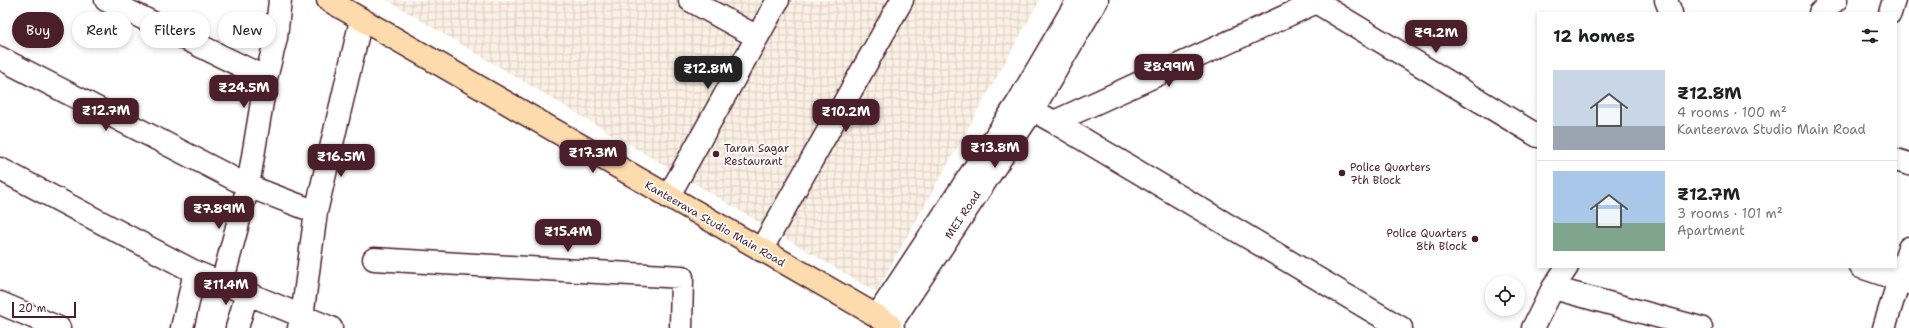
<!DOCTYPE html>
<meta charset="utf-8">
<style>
:root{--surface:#fff;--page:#f2f2f2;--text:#202124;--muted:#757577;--line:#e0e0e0;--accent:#4a1f2b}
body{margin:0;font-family:"Shantell Sans",sans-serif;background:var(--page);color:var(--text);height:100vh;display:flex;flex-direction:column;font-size:15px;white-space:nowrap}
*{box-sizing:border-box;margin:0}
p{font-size:13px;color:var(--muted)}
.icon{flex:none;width:22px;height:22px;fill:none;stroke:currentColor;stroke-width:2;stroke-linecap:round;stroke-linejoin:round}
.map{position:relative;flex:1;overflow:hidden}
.sheet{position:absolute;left:1537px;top:12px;width:360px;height:256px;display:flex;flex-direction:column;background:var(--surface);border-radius:0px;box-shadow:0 2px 6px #0003}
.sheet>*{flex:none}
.hud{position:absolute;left:12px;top:12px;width:380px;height:36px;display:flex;gap:8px}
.fabs{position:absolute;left:1485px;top:276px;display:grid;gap:8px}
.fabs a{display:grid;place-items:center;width:40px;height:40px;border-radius:50%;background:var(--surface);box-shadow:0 2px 6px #0003;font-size:20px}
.scale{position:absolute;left:12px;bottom:10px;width:64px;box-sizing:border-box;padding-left:4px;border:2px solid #4a1f2b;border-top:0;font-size:11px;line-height:14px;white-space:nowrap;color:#4a1f2b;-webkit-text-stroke:3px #fff;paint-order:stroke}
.price{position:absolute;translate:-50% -34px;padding:0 9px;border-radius:8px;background:var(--accent);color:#fff;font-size:13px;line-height:26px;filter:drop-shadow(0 1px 2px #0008)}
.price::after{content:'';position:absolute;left:50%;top:24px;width:12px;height:9px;margin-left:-6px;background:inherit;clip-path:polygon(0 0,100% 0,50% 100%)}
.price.selected{background:#222;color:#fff}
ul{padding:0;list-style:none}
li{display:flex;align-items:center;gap:12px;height:100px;padding:0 16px}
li+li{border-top:1px solid var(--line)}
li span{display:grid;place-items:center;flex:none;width:112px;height:80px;border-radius:0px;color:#555}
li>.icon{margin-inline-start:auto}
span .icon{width:48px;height:48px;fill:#fffc;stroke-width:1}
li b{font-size:17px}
h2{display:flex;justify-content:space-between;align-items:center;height:48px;padding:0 16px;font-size:17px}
.tag{padding:0 14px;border-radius:18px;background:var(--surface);box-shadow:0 2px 6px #0003;font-size:14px;line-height:36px}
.tag.selected{background:var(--accent);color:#fff}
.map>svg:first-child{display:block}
</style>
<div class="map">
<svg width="1909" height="328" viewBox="0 0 1909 328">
<defs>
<pattern id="industrial-grid" width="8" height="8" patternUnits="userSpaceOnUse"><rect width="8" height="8" fill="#faf0e3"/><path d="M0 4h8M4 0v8" fill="none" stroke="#d8cdc3"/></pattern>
</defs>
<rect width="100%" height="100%" fill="#fff"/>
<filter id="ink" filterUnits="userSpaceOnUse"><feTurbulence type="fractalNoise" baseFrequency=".025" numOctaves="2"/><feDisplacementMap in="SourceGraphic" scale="8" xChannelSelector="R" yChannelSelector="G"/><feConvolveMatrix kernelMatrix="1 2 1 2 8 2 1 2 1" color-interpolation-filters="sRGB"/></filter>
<g filter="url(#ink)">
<path fill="url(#industrial-grid)" d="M387,0H1040L876,292Z"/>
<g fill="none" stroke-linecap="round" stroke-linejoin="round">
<g stroke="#4a1f2b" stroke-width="25">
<path id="minor" d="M106,0L266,78
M690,0L757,37
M1666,0L1671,13
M1316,2L1538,136
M1820,13L1836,0
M1890,13L1894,0
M0,58L248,186L316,212
M1045,117L1054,122L1321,0
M1054,122L1401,328
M1896,160L1909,164
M0,169L195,272L331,328
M668,197L778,0
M761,250L902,0
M374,259L682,277L681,328
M1861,267L1909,283
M222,283L248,186L266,78L276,38L280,0
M1553,288L1701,328
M0,303L59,328
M877,316L1017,104L1078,0
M182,328L195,272
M237,328L247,293
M299,328L302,317L316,212L361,20
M893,328L890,325L1032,111L1097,0
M1533,328L1553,288L1567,267
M1884,328L1909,248"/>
</g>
<g stroke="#4a1f2b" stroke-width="25">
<path id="major" d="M328,0L877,316L890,325L888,328"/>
</g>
<use href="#minor" stroke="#fff" stroke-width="22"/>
<use href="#major" stroke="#fedbac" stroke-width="22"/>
</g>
</g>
<g fill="#4a1f2b" stroke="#fff" stroke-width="1.5">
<circle cx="716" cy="154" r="4"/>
<circle cx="1342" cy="173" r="4"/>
<circle cx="1475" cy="239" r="4"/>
</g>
<g text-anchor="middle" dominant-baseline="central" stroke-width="3.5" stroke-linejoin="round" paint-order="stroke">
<g font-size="11" fill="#4a1f2b" stroke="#fff" text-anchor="start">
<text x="724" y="148">Taran Sagar<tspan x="724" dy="13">Restaurant</tspan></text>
<text x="1350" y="167">Police Quarters<tspan x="1350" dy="13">7th Block</tspan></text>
<text x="1467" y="233" text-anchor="end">Police Quarters<tspan x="1467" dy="13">8th Block</tspan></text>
</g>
<g font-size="11" fill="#4a1f2b" stroke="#fff">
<text transform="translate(963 215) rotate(-56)">MEI Road</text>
<text transform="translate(715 224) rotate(30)">Kanteerava Studio Main Road</text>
</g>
</g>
</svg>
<div class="fabs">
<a><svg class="icon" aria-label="locate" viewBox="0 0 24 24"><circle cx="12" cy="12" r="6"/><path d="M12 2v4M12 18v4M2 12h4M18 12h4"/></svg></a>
</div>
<div class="scale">20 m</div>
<b class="price" style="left:1436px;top:54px">₹9.2M</b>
<b class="price" style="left:1169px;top:88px">₹8.99M</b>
<b class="price selected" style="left:708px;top:90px">₹12.8M</b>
<b class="price" style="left:244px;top:109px">₹24.5M</b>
<b class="price" style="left:106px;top:132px">₹12.7M</b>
<b class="price" style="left:846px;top:133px">₹10.2M</b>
<b class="price" style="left:995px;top:169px">₹13.8M</b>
<b class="price" style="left:593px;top:174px">₹17.3M</b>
<b class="price" style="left:341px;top:178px">₹16.5M</b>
<b class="price" style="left:219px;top:230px">₹7.89M</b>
<b class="price" style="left:568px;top:253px">₹15.4M</b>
<b class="price" style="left:226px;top:306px">₹11.4M</b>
<div class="hud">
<a class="tag selected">Buy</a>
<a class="tag">Rent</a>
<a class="tag">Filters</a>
<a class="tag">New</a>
</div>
<section class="sheet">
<h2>12 homes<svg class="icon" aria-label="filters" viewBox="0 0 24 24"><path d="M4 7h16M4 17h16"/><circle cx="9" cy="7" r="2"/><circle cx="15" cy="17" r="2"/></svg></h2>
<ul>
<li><span style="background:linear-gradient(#c9d6e8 70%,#9aa5b1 0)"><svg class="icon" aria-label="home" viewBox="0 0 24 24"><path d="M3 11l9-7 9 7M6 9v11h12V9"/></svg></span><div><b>₹12.8M</b><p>4 rooms · 100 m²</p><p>Kanteerava Studio Main Road</p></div></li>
<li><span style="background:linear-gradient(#a9c7e8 65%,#7fa58c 0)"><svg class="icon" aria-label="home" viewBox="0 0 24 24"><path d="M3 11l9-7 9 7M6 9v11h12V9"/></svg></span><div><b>₹12.7M</b><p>3 rooms · 101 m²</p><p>Apartment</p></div></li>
</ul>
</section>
</div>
